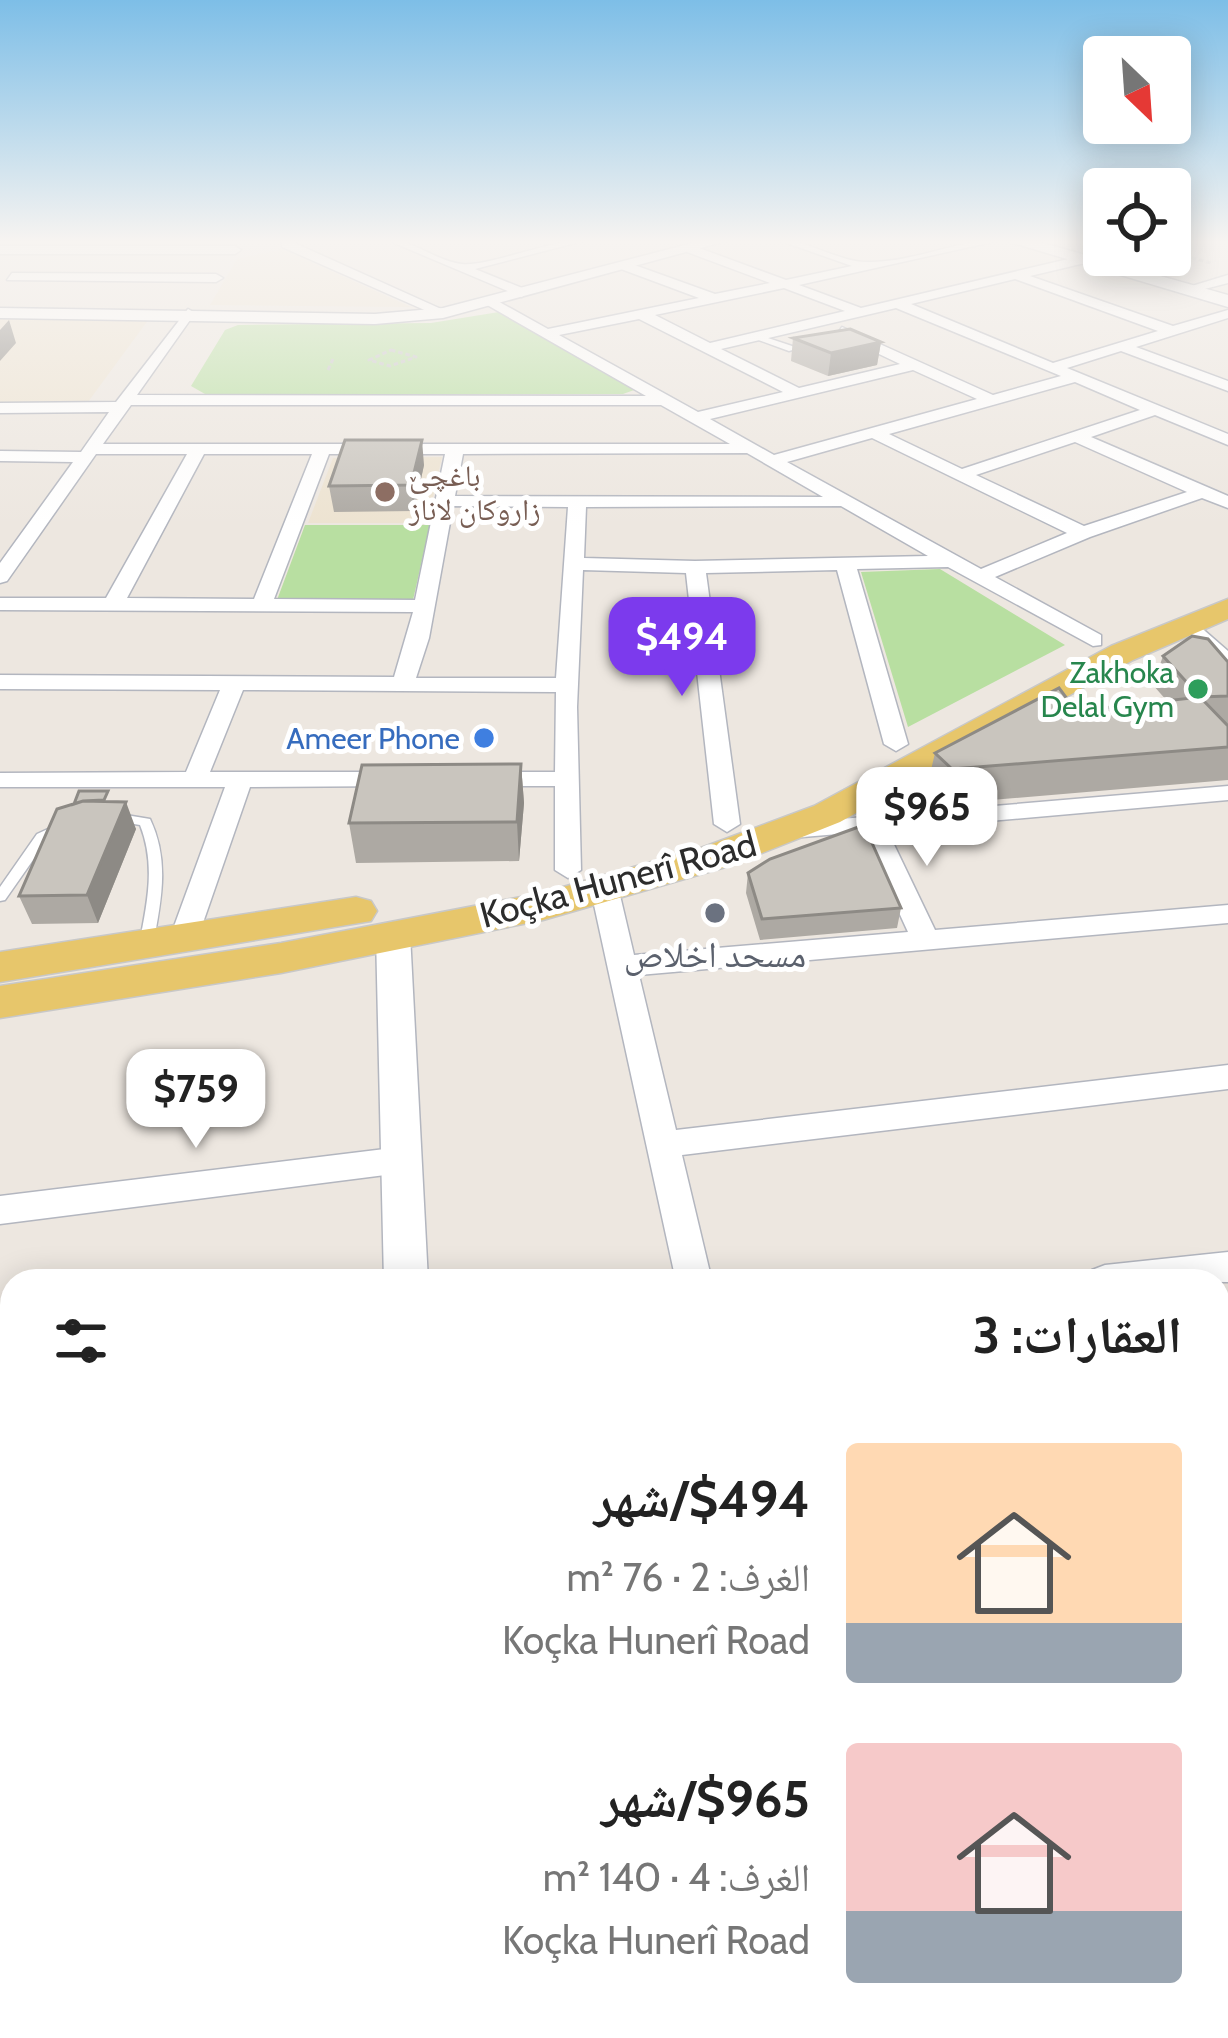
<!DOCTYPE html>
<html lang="ar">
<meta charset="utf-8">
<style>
:root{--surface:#fff;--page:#f2f2f2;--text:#222;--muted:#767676;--accent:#7c3aed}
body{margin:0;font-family:Cabin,"Noto Naskh Arabic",sans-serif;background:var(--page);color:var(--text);direction:rtl;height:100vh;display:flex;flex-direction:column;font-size:45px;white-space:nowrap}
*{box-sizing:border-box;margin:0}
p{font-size:39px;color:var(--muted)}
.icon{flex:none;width:66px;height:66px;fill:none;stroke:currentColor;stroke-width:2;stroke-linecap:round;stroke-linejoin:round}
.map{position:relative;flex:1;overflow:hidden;direction:ltr}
.side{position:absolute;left:0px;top:1269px;width:1230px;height:771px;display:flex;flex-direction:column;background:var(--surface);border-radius:36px 36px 0 0;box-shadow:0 6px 30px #0003;direction:rtl}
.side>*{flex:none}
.needle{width:78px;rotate:155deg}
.controls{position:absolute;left:1083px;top:36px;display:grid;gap:24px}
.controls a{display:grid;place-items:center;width:108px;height:108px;border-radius:12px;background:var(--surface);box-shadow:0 6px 30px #0003;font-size:60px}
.price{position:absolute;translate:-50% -102px;padding:0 27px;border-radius:24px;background:#fff;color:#222;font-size:39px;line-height:78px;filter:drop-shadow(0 3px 6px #0008)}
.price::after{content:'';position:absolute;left:50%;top:72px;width:36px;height:27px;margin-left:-18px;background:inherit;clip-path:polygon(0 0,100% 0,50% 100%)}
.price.selected{background:var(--accent);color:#fff}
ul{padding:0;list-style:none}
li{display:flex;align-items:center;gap:36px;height:300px;padding:0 48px}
li span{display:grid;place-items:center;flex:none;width:336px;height:240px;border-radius:12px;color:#555}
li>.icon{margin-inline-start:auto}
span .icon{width:144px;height:144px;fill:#fffc;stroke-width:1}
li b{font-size:51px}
h2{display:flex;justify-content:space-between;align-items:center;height:144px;padding:0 48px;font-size:51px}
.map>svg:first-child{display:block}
</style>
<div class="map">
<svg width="1228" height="2038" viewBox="0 0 1228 2038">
<rect width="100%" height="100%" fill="#ede7e0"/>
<path fill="#ede3d1" d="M282,249L411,307L210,305L237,259Z
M0,319H149L85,406H0Z
M442,457L427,523H308L333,458Z"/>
<path fill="#b8dfa1" d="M499,312L637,389L623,394H205L191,386L225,330L238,325L431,323Z
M305,525H430L413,600H277Z
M940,569L1065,645L908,727L861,572Z"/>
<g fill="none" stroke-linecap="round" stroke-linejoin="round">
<g stroke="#b3b6bf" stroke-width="3">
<path id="service" d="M756,334L795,347L796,349L789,351L753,338Z
M114,813L150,819C170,861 161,901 153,945L146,950L139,945C147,904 156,865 140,825L110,820L108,817Z
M61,823L67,827L66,830L47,840L5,900L0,901V887L37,834Z"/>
</g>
<g stroke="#b3b6bf" stroke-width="3">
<path id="minor" d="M387,240C415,240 435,261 462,264C488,267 549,240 587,240L475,269L527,290L522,297Z
M778,240C810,240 839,263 870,262C914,262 956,240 1001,240L799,285L861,308L1081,256L1085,263L1030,276L1173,326L1228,310V318L1136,347L1228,381V391L1121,351L1067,368L1228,434V445L1155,415L1091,437L1228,496V508L1202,498L1090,537L995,577L1101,635V645L1093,646L948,567L857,569L908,744L896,751L884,744L837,570L706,573L740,824L727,832L714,824L686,573L583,570L577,707L581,870L568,878L555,870V786H484L472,779L484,772H555L556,692L243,690L210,772H400L412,779L400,786L250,787L197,940L183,950L169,940L225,787H0V773L186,772L220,690L0,689V675L394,677L413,612L0,610V598H106L187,454H96L7,581L0,583V563L73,462L0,461V451L81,452L109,412L0,413V403L116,402L188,309L195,313L137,395L646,396L482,302L494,299L548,329L699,298L621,269L626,262L715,294L770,283L687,252L691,245L786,280L852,266ZM1015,279L1158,331L1053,363L911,304ZM784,288L845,311L710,343L655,315ZM896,308L1061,376L993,395L842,327L837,334L900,364L799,388L721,349ZM639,319L783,392L698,412L559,335ZM913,370L977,399L774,455L710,419ZM1075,382L1140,410L962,469L889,434ZM131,405H661L730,444H103ZM872,438L1067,533L981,569L787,462ZM1075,442L1187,492L1084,526L976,475ZM747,453L823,497L455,496L463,454ZM204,454H312L254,599L127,598ZM329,454H445L415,600L274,599ZM453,506L568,507L556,678H416L429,638ZM841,506L928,556L695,561L584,558L586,507Z
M282,241H290L450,313L438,316L282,247Z
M0,246H235L241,250L235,254H0Z
M12,273L216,274L223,278L216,282L7,280Z
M1228,275V283L1189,293L1182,289Z
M1190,618L1228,651V671L1220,669L1183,628V620Z
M1228,786V800L887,830L935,930L1228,905V923L639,975L676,1130L1228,1065V1089L682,1155L712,1281H676L591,891L595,885L605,882L619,891L634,955L908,932L862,832L791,838L778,830L782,824Z
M401,1147L413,1151L418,1160L413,1169L401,1173L0,1224V1196Z
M1228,1252V1282L1087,1281L1092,1270L1105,1265Z
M12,1424V1462L0,1464V1426Z
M425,2028H479L480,2038H426Z
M830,2028H884L886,2038H832Z"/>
</g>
<g stroke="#b3b6bf" stroke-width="3">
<path id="tertiary" d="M704,240H730L443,318L375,324L0,318V308L375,314L443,308Z
M393,923L405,926L410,934L428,1281H384L376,934L381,926Z
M1228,1551V1603L1218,1604V1552Z
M12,1737V1793L0,1794V1738Z"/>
</g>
<g stroke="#b3b6bf" stroke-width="3">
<path id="secondary" d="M1003,240H1032L1228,295V307Z"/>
</g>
<g stroke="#c8c8c8" stroke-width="3">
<path id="primary" d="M1228,599V619L1133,660L840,822L729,866L543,920L281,973L0,1018V986L281,943L542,893L701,848L814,806L1111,646Z
M356,897L371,901L377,911L371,921L0,982V952Z"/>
</g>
<path stroke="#c8c8c8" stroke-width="3" stroke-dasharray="4.5 3" stroke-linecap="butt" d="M1170,252L1211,263
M391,350L416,357L390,366L369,360Z
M328,370L334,357"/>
<use href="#service" fill="#fff" fill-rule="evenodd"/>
<use href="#minor" fill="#fff" fill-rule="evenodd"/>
<use href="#tertiary" fill="#fff" fill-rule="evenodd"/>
<use href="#secondary" fill="#fff" fill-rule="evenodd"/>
<use href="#primary" fill="#e7c66b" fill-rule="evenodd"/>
</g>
<path fill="#ada9a3" d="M793,338L881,342L877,365L828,376L791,361Z
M424,465L414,511L334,512L329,486Z
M1163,656L1228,662V724H1226L1228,726V780L944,804L927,787L935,753L1076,711L1167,701L1153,685Z
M521,764L524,803L519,861L356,863L349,823Z
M112,801L136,829L98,923L32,924L19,896Z
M748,873L901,908L897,928L760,940L746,893Z"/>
<path fill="#8d8a85" d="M9,320L16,343L0,361V330Z
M881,342L877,365L828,376L831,353Z
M422,440L424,465L414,511L411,485Z
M521,764L524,803L519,861L517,822Z
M126,802L136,829L98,923L87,895Z"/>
<path fill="#c9c5be" stroke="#8d8a85" stroke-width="3" d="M850,329L881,342L831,353L793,338Z
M345,440H422L411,485L329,486Z
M1192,636L1208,639L1228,662V696L1200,697L1163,656Z
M1059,688L1076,711L1200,697L1228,726V747L952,769L935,753Z
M521,764L517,822L349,823L362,765Z
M79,791H108L104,800L83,801L74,804Z
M83,801L126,802L87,895L19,896L57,809Z
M864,825L901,908L762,919L748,873L770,859Z"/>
<linearGradient id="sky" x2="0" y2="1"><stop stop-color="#7dbee7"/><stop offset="0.46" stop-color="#f7f4f1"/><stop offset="1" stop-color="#f7f4f1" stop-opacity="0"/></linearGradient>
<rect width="1228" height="526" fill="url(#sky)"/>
<circle fill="#8d6e63" stroke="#fff" stroke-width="4.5" cx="385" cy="492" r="12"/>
<circle fill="#2e9e5b" stroke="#fff" stroke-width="4.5" cx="1198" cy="689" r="12"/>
<circle fill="#3f7fe0" stroke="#fff" stroke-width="4.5" cx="484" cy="738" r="12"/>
<circle fill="#6b7280" stroke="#fff" stroke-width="4.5" cx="715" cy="913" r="12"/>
<g text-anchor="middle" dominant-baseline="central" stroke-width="10" stroke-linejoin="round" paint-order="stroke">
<g font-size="30" fill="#785e54" stroke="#fff" text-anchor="start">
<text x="409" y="475">باغچێ<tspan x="409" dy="34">زاروكان لاناز</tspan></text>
</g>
<g font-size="30" fill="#27864d" stroke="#fff" text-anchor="end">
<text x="1174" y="672">Zakhoka<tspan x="1174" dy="34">Delal Gym</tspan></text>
</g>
<g font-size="30" fill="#366cbe" stroke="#fff" text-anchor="end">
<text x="460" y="738">Ameer Phone</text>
</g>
<g font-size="36" fill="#2c2c2c" stroke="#fff">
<text transform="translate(618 879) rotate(-15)">Koçka Hunerî Road</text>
</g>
<g font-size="36" fill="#5b616d" stroke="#fff">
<text x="715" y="954">مسحد اخلاص</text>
</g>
</g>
</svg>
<div class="controls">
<a><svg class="needle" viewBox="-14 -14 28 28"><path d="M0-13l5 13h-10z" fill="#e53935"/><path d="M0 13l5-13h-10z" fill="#767676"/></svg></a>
<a><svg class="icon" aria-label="locate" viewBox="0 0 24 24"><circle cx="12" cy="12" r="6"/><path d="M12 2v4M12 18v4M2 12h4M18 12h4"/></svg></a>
</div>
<b class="price selected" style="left:682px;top:699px">$494</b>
<b class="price" style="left:927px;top:869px">$965</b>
<b class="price" style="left:196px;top:1151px">$759</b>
<section class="side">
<h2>العقارات: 3<svg class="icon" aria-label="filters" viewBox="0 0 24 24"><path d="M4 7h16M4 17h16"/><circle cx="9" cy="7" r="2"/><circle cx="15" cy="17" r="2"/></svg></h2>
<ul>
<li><span style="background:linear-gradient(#ffd9b3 75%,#9aa5b1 0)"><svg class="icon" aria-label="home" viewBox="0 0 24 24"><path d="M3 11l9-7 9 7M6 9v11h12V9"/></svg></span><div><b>$494/شهر</b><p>الغرف: 2 · 76 m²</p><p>Koçka Hunerî Road</p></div></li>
<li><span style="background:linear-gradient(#f6c9c9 70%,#9aa5b1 0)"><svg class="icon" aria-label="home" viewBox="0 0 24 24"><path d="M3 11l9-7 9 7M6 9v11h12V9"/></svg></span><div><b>$965/شهر</b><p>الغرف: 4 · 140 m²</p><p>Koçka Hunerî Road</p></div></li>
</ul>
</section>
</div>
